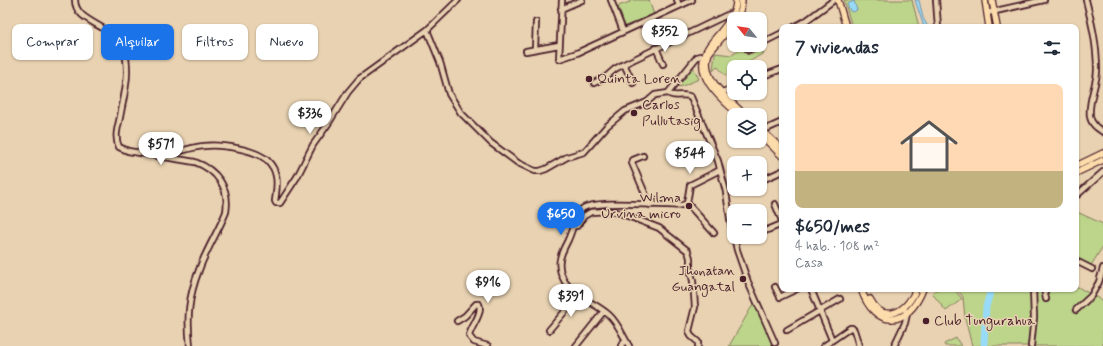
<!DOCTYPE html>
<html lang="es">
<meta charset="utf-8">
<style>
:root{--surface:#fff;--page:#f2f2f3;--text:#1f2937;--muted:#747a83;--accent:#1a73e8}
body{margin:0;font-family:Mynerve,sans-serif;background:var(--page);color:var(--text);height:100vh;display:flex;flex-direction:column;font-size:15px;white-space:nowrap}
*{box-sizing:border-box;margin:0}
p{font-size:13px;color:var(--muted)}
.icon{flex:none;width:22px;height:22px;fill:none;stroke:currentColor;stroke-width:2;stroke-linecap:round;stroke-linejoin:round}
.map{position:relative;flex:1;overflow:hidden}
.drawer{position:absolute;left:779px;top:24px;width:300px;height:268px;display:flex;flex-direction:column;background:var(--surface);border-radius:8px;box-shadow:0 1px 3px #0004}
.drawer>*{flex:none}
.banner{position:absolute;left:12px;top:24px;width:380px;height:36px;display:flex;gap:8px}
.needle{width:26px;rotate:300deg}
.fabs{position:absolute;left:727px;top:12px;display:grid;gap:8px}
.fabs a{display:grid;place-items:center;width:40px;height:40px;border-radius:8px;background:var(--surface);box-shadow:0 1px 3px #0004;font-size:20px}
.price{position:absolute;translate:-50% -34px;padding:0 9px;border-radius:14px;background:#fff;color:#222;font-size:13px;line-height:26px;filter:drop-shadow(0 1px 2px #0008)}
.price::after{content:'';position:absolute;left:50%;top:24px;width:12px;height:9px;margin-left:-6px;background:inherit;clip-path:polygon(0 0,100% 0,50% 100%)}
.price.active{background:var(--accent);color:#fff}
ul{padding:0;list-style:none}
li{display:grid;align-content:center;gap:8px;height:212px;padding:0 16px}
li span{display:grid;place-items:center;height:124px;border-radius:8px;color:#555}
li>.icon{margin-inline-start:auto}
span .icon{width:72px;height:72px;fill:#fffc;stroke-width:1}
li b{font-size:17px}
h2{display:flex;justify-content:space-between;align-items:center;height:48px;padding:0 16px;font-size:17px}
.chip{padding:0 14px;border-radius:8px;background:var(--surface);box-shadow:0 1px 3px #0004;font-size:14px;line-height:36px}
.chip.active{background:var(--accent);color:#fff}
.map>svg:first-child{display:block}
</style>
<div class="map">
<svg width="1103" height="346" viewBox="0 0 1103 346">
<rect width="100%" height="100%" fill="#e8d2b1"/>
<filter id="ink" filterUnits="userSpaceOnUse"><feTurbulence type="fractalNoise" baseFrequency=".025" numOctaves="2"/><feDisplacementMap in="SourceGraphic" scale="8" xChannelSelector="R" yChannelSelector="G"/><feConvolveMatrix kernelMatrix="1 2 1 2 8 2 1 2 1" color-interpolation-filters="sRGB"/></filter>
<g filter="url(#ink)">
<path fill="#bdd58b" stroke="#847a5b" d="M630,0H649L654,15L625,26L618,6L630,2Z
M844,0H912L919,27H852Z
M744,47L747,55L762,49L764,53L740,67H734V70L725,75L717,66L713,70L715,53L732,55Z
M693,67L699,79L680,87L678,83L689,69Z
M1077,212L1103,224V246L1090,267L1076,261V213Z
M1076,286L1103,301V346H972L965,318L963,297L957,289H1076Z
M937,289H954L962,299L946,311L932,293Z
M755,301L774,346H729Z
M956,338L961,346H945L944,344Z"/>
<path fill="#97dbf9" stroke="#7890a7" d="M915,0H919L923,18L928,27H924Z
M854,1L857,10L853,12L850,11L847,4Z"/>
<g fill="none" stroke-linecap="round" stroke-linejoin="round">
<path stroke="#97dbf9" stroke-width="7" d="M985,346L984,343L986,307L991,289"/>
<g stroke="#4a1f2b" stroke-width="8">
<path id="minor" d="M75,0C75,24 115,24 124,50C131,72 124,95 120,117C118,127 114,137 119,147L128,151L195,162C217,170 230,188 226,212C218,232 206,250 199,270C188,298 187,318 190,346
M562,0L559,59L577,53L692,0
M611,0L623,31
M677,0L679,6
M936,0L938,27
M1086,0C1092,24 1097,45 1097,70C1097,85 1088,100 1090,116C1091,124 1097,128 1103,132
M561,9L582,0
M987,13L1044,0
M794,27L807,20L834,0
M427,30L440,62L449,94L461,113L491,143L518,163L535,171H540L546,169L567,157L584,152L607,126L625,111L647,102L655,95L668,93C675,99 684,92 691,97L718,161L726,192L730,219L737,250L748,282L775,343
M760,44L782,33
M656,48L663,64
M535,49L536,22
M748,50L758,45
M526,51L559,45
M624,64L633,83
M760,77L782,69
M594,83L607,76L615,69L624,64L727,15L734,13
M722,92L734,88
M668,93L697,57L701,56L707,57
M762,131L782,122
M643,156L633,160L632,163L650,205
M162,157C176,153 190,147 204,146C221,144 254,149 267,160C271,164 275,170 276,176C278,184 276,193 275,201L276,203H280L297,177L313,145L328,124L348,92L359,79L427,30L458,0
M760,181L782,171
M1076,196L1103,172
M687,203L690,185L720,170
M687,203L714,233
M775,204L782,221
M574,226H577L584,216L591,212L609,211L620,213L659,228L688,251L690,258V269L693,281L695,307L689,331L691,336L698,342V346
M760,233L782,224
M1076,261L1092,269
M775,287L780,297L797,289
M811,289L832,340
M1044,289L1046,299
M1076,310L1091,296L1099,282L1103,268
M457,321L465,316L476,304H479C483,314 471,326 469,336L474,342L488,346
M549,330L579,295
M787,330L840,299
M576,346L604,311
M621,346L625,340
M629,346C623,336 618,323 609,315C596,303 575,297 565,282C556,266 559,257 567,242C572,233 575,215 582,209C591,200 651,205 667,205C674,205 682,207 687,203
M824,346L850,328H852L854,330L859,346
M894,346L905,323L907,314L904,308
M1031,346L1034,317L1033,289"/>
</g>
<g stroke="#4a1f2b" stroke-width="8">
<path id="major" d="M736,0C736,13 730,20 722,30C717,37 709,44 706,52C693,77 723,100 739,115
M838,0L846,27
M985,0L989,27
M992,0L997,27
M737,19L741,10L742,0
M734,23L709,53C699,79 730,100 745,115
M760,129L782,149
M760,134L782,156
M1076,166L1103,153
M1076,173L1103,160
M861,289C875,330 908,328 923,289
M870,299C884,326 908,311 916,289"/>
</g>
<use href="#minor" stroke="#e8d2b1" stroke-width="4.5"/>
<use href="#major" stroke="#fddcac" stroke-width="5.5"/>
</g>
</g>
<g fill="#4a1f2b" stroke="#e8d2b1" stroke-width="1.5">
<circle cx="589" cy="79" r="4"/>
<circle cx="634" cy="113" r="4"/>
<circle cx="689" cy="206" r="4"/>
<circle cx="743" cy="279" r="4"/>
<circle cx="926" cy="321" r="4"/>
</g>
<g text-anchor="middle" dominant-baseline="central" stroke-width="3" stroke-linejoin="round" paint-order="stroke">
<g font-size="14" fill="#4a1f2b" stroke="#e8d2b1" text-anchor="start">
<text x="597" y="79">Quinta Loren</text>
<text x="642" y="105">Carlos<tspan x="642" dy="16">Pullutasig</tspan></text>
<text x="681" y="198" text-anchor="end">Wilma<tspan x="681" dy="16">Urvina micro</tspan></text>
<text x="735" y="271" text-anchor="end">Jhonatan<tspan x="735" dy="16">Guangatal</tspan></text>
<text x="934" y="321">Club Tungurahua</text>
</g>
</g>
</svg>
<div class="fabs">
<a><svg class="needle" viewBox="-14 -14 28 28"><path d="M0-13l5 13h-10z" fill="#e53935"/><path d="M0 13l5-13h-10z" fill="#747a83"/></svg></a>
<a><svg class="icon" aria-label="locate" viewBox="0 0 24 24"><circle cx="12" cy="12" r="6"/><path d="M12 2v4M12 18v4M2 12h4M18 12h4"/></svg></a>
<a><svg class="icon" aria-label="layers" viewBox="0 0 24 24"><path d="M12 4l9 5-9 5-9-5zM3 14l9 5 9-5"/></svg></a>
<a>+</a>
<a>−</a>
</div>
<b class="price" style="left:665px;top:53px">$352</b>
<b class="price" style="left:310px;top:135px">$336</b>
<b class="price" style="left:161px;top:166px">$571</b>
<b class="price" style="left:690px;top:175px">$544</b>
<b class="price active" style="left:561px;top:236px">$650</b>
<b class="price" style="left:488px;top:304px">$916</b>
<b class="price" style="left:571px;top:318px">$391</b>
<div class="banner">
<a class="chip">Comprar</a>
<a class="chip active">Alquilar</a>
<a class="chip">Filtros</a>
<a class="chip">Nuevo</a>
</div>
<section class="drawer">
<h2>7 viviendas<svg class="icon" aria-label="filters" viewBox="0 0 24 24"><path d="M4 7h16M4 17h16"/><circle cx="9" cy="7" r="2"/><circle cx="15" cy="17" r="2"/></svg></h2>
<ul>
<li><span style="background:linear-gradient(#ffd9b3 70%,#c2b280 0)"><svg class="icon" aria-label="home" viewBox="0 0 24 24"><path d="M3 11l9-7 9 7M6 9v11h12V9"/></svg></span><div><b>$650/mes</b><p>4 hab. · 108 m²</p><p>Casa</p></div></li>
</ul>
</section>
</div>
